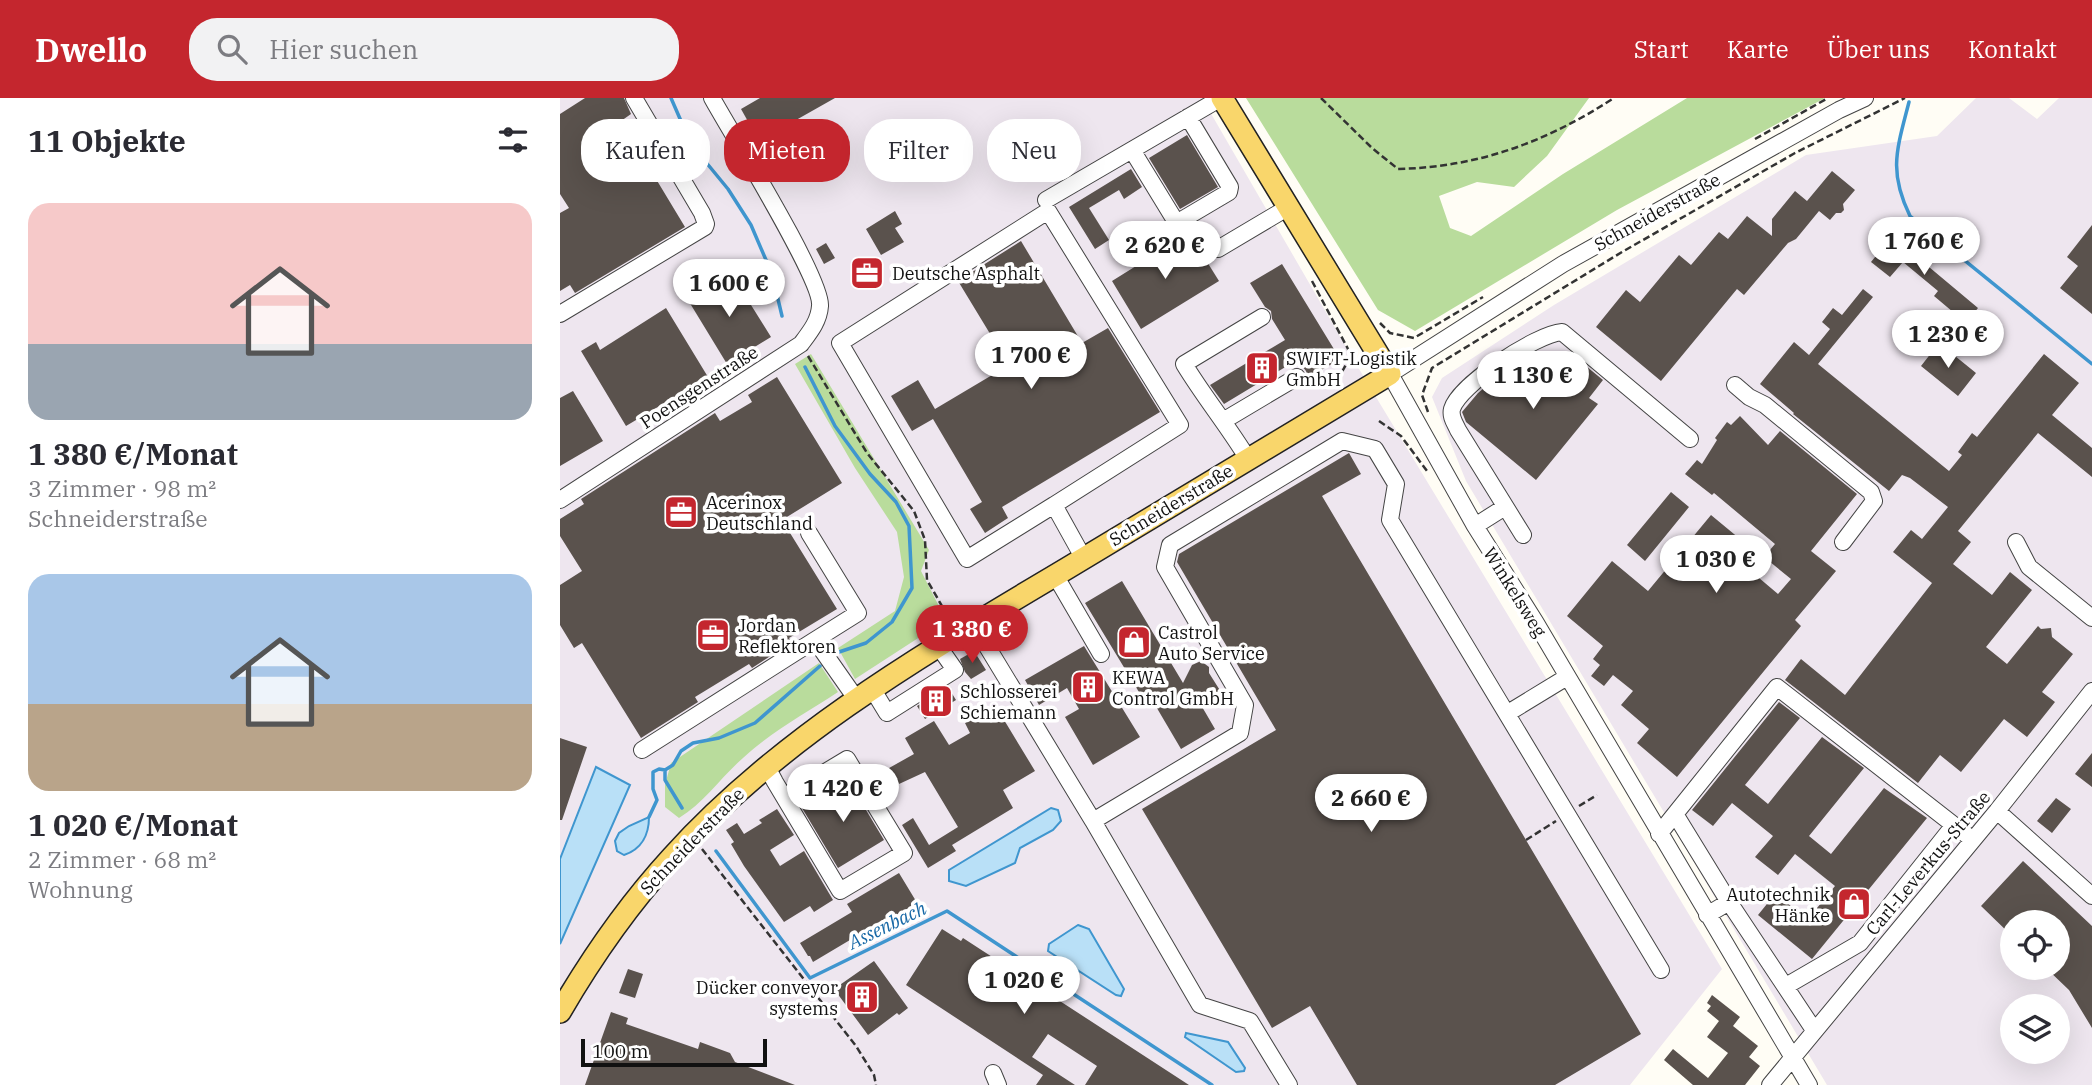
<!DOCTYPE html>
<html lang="de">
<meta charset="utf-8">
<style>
:root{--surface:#fff;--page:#f2f2f3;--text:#2b2b33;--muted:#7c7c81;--accent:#c4262e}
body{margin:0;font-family:"IBM Plex Serif",serif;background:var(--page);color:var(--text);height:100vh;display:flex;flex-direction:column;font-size:26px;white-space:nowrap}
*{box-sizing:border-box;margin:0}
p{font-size:23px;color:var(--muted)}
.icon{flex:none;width:38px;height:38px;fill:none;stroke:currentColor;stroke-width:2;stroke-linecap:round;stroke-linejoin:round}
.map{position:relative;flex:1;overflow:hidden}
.details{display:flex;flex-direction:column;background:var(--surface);width:560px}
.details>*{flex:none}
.guide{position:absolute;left:21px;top:21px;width:665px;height:63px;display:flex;gap:14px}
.controls{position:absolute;left:1440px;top:812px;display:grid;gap:14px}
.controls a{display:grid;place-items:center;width:70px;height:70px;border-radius:50%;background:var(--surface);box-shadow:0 7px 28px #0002;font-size:35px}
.scale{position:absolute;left:21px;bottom:18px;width:186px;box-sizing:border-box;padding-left:7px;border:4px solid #111;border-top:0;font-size:19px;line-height:24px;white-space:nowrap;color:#111;-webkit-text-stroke:5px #fff;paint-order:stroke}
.price{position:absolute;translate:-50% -60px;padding:0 16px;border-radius:24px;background:#fff;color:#222;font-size:23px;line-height:46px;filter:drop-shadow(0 2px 4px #0008)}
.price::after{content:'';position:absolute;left:50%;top:42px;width:21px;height:16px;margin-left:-10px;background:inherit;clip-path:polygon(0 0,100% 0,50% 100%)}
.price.current{background:var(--accent);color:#fff}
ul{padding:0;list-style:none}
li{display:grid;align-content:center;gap:14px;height:371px;padding:0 28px}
li span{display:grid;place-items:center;height:217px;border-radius:21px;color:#555}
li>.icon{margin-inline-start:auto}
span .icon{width:126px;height:126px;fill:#fffc;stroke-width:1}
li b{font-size:30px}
h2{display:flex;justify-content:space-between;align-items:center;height:84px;padding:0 28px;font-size:30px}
.pill{padding:0 24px;border-radius:28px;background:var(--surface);box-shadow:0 7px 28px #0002;font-size:24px;line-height:63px}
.pill.current{background:var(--accent);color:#fff}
header{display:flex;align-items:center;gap:42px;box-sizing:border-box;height:98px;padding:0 35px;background:var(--accent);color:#fff}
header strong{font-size:33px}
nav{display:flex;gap:38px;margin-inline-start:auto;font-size:24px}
.search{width:490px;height:63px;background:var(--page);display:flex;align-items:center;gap:18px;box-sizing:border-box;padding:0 24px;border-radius:28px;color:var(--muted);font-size:26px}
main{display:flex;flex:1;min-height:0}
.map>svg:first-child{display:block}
</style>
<header>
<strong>Dwello</strong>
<div class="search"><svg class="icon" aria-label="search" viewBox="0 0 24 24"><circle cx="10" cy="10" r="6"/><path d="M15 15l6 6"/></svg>Hier suchen</div>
<nav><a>Start</a><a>Karte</a><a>Über uns</a><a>Kontakt</a></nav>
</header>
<main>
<section class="details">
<h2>11 Objekte<svg class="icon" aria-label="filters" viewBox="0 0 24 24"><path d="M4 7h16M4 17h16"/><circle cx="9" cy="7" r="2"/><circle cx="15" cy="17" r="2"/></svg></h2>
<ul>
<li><span style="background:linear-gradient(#f6c9c9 65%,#9aa5b1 0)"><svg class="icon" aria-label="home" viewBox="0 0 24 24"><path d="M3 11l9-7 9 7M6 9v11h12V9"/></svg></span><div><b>1 380 €/Monat</b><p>3 Zimmer · 98 m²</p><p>Schneiderstraße</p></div></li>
<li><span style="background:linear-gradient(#a9c7e8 60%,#b9a48a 0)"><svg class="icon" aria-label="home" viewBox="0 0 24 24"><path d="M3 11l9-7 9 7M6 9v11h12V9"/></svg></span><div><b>1 020 €/Monat</b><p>2 Zimmer · 68 m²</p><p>Wohnung</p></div></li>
</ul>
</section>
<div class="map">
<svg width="1532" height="987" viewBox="0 0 1532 987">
<rect width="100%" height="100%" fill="#fffdf5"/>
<path fill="#eee6ef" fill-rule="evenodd" d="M0,0H642L796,266L1162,871L1070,987H0Z
M1416,0H1449L1477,21L1499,0H1532V987H1267L906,383L872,299L882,280L994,207L1246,57L1377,38ZM1452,824H1498V870H1452ZM1452,908H1498V954H1452Z"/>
<path fill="#b9dc9c" d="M686,0H1029L987,58L954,89L917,84L879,98L890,130L911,138L1003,76L1127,0H1265L1057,112L855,233L818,212Z
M251,256L369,452L361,473L386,522L295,581L278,550L335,513L344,479L337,434L295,370L235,266Z
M259,565L278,594C246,615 211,634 183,660C161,679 144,705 119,720L105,709V687L111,665Z"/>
<path fill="#b9e0f7" stroke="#3f96cf" stroke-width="2" d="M36,669L70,687L0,846V761Z
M491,710L498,712L501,723L493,732L460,750L455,765L406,788L389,783V772Z
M89,719C89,736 82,751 64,757L57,753L55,743L59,735L69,728Z
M518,827L529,831L564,891L561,898L556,897L488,853L489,846Z
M626,935L668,944L685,970L684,973L676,974L625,939Z"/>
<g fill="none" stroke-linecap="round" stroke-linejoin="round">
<path stroke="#3f96cf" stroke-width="3.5" d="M111,0L131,46L168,91L191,127L212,176L222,218
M1349,4C1337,51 1328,73 1350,118L1532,266
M245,269L275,328L310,376L336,404L349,428L352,490L332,524L306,545L279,554
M122,710L105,682V672L113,667L121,653L133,645L159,640L195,625L260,568
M89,719L97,702L93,691V674L99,671L105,672
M156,753L250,880L387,813L652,987"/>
</g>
<path fill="#5a524d" d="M25,0H64L71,16L61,23L125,129L15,195L10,187L0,193V115L9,110L0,96V16Z
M200,0H275L199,43L181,11Z
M627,37L658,89L620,111L589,60Z
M478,53L489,71L479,78L468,59Z
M571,71L582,89L564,101L559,92L529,110L549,142L535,151L509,109Z
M1272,73L1295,92L1283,106L1284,112L1281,115H1276L1270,122L1259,113L1236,141L1228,145L1184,197L1177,191L1101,283L1036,229L1066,192L1080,204L1119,157L1131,167L1159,134L1168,141L1187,118L1212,138V121L1235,93L1247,103Z
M335,113L342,126L335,130L344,144L321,157L306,131Z
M1532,127V216L1500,190L1518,168L1507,159Z
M629,135L659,183L581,231L552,183Z
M1332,138L1418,210L1406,225L1374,198L1378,193L1343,164L1330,179L1311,164Z
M461,143L522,245L548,230L600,314L442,409L448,420L425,435L410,411L422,404L373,321L352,333L331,298L358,282L375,311L449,267L398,183Z
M266,145L275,160L264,166L256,151Z
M313,159L322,173L301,186L293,172Z
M722,166L780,261L748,280L746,273L737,262L664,306L650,287L725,242L712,221L711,213L705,209L690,185Z
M171,175L211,239L167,266L128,202Z
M1303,191L1313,199L1258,266L1389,373L1402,357L1398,354L1412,335L1417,339L1484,256L1519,285L1492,317L1532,350V379L1478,335L1398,433L1411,444L1393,466L1432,497L1450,474L1472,492L1426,549L1447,566L1478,528L1481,531L1491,530L1492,539L1513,556L1482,594L1495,604L1467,639L1444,621L1401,674L1380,657L1358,685L1225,582L1241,561L1285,597L1372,485L1333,454L1351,432L1362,441L1388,409L1350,380L1342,377L1329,393L1233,316L1234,315L1200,286L1234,244L1249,257L1270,231L1262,224L1273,210L1282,217Z
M106,210L148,279L66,328L21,253L36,244L40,252Z
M1379,245L1416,275L1398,298L1361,268Z
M976,255L1007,281L1021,264L1043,282L1029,300L1038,306L976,382L906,324L902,314L918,295L930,285L933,282L939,287L956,266Z
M217,279L282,385L222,422L277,511L229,540L232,544L192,570L189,566L135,599L138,604L81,640L22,545L14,550L0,527V487L22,473L0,438V421L24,406L21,401L155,315L160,323L192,304L188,297Z
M13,293L43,343L0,368V300Z
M1180,318L1208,347L1220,333L1297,396L1251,453L1276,473L1235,522L1241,528L1117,679L1077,645L1089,631L1061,607L1073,593L1053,577L1044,588L1031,578L1040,567L1033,561L1043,548L1007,518L1052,463L1088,493L1151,417L1180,441L1173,448L1178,452L1173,458L1218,496L1231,481L1204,459L1215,446L1154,395L1152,397L1125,376L1137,362L1142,366L1157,342L1155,340L1167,324L1171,327Z
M789,355L801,376L762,398L1081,936L995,987H797L750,908L712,930L582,711L716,632L617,464L619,456Z
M1111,394L1129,409L1085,463L1067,447Z
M562,483L623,585L632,567L641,563L649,569V575L661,594L641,607L655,631L621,651L591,600L585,604L525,505Z
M524,548L580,639L533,667L505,619L519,611L507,590L479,607L465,582Z
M414,553L426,572L411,581L405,574L400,561Z
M388,589L396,602L365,621L357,608Z
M1219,604L1240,620L1185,687L1208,706L1262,639L1304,670L1249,738L1271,756L1324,690L1367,720L1252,861L1198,817L1215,796L1248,821L1275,788L1235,756L1218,777L1195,759L1213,738L1172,705L1153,728L1132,712Z
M435,607L475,673L443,692L453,710L392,747L396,753L368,770L342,727L353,720L369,747L398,729L365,674L339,686L336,681L329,686L322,674L354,656L345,640L374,623L389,647L410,635L405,625Z
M0,640L27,649L2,722H0Z
M1532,655V689L1515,676Z
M288,682L324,742L278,770L242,710Z
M1496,700L1511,711L1492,735L1477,723Z
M217,711L234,737L210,752L220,768L244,753L273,802L254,814L250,808L224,824L184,768L171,746L174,744L166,732L177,725L184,736L202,725L199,722Z
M1463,763L1532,828V930L1509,892L1486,870H1498V824H1452V838L1421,808Z
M339,775L362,813L349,821L346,815L297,843L295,839L253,864L250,858H248L240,845L292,814L287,806Z
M382,831L401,843L403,840L629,987H525L537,968L488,936L472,959L515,987H476L483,977L346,887Z
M314,863L348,910L339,917L337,915L308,937L274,891Z
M68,871L83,876L75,900L59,895Z
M1152,897L1180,919L1173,928L1198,948L1189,959L1200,968L1185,987H1133L1104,962L1113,951L1148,980L1168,955L1147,939L1159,923L1147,913L1151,908L1147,905Z
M51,914L68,920L66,926L138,951L140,944L170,955L175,964L235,987H25Z"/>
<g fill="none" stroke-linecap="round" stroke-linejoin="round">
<g stroke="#444" stroke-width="18">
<path id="minor" d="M572,52L616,124L620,123L669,94L670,89L628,19
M486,102L661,0
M658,151L727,110
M0,216L145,129L146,126L142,115L74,0
M1175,287L1189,299L1205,307L1311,394L1314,403L1283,444
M663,323L737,279
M688,361C668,328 644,299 624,266L702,219
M0,402L241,246C250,234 259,223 260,208C263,182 170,33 152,0
M494,407L407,461L280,245L488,113L620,327L494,407L524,461
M915,428L945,409
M249,435L298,515L255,542
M963,437L898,332C895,325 890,319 892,311C899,287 976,236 1002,234L1130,341
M1456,444L1469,469L1532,520
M495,477L541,556
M414,527L533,723
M313,592L327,615L395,572L379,549
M948,615L1007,579
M82,652L255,542L297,602
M207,669L215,684L280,793L344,755L287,661L224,699
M1437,713L1532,798
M1115,716L1169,804L1147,817
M1099,736L1217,589L1413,742
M1169,804L1254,932
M1226,888L1300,845L1394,727
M433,975L438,987
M729,987L690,923L640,907L533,723L680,635L685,607L605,469L610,447L782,343L815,351L836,386L830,422L1101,872
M1210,987L1437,713L1532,593
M1249,987L976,525L915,428L830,276L1003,166L1279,12L1305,0"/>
</g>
<g stroke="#222" stroke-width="24">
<path id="major" d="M0,914C32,859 69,806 112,759C222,637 367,554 506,471C614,406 722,341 830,276L662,0"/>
</g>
<path stroke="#333" stroke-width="2.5" stroke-dasharray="7 3.5" stroke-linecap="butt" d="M761,0L812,50L838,71C919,69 986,44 1054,0
M1195,41L1268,0
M752,183L788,251L789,261L777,283
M820,225L830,235L854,240L923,199
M248,258L307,355L354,413L365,442L367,482L390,522
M868,314L862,297L872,270L1062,154L1235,55L1345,0
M819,323L841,338L867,373
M1019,708L1037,697
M966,742L996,723
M142,751L296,948L314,977L316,987"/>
<use href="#minor" stroke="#fff" stroke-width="16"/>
<use href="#major" stroke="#f9d66b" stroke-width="21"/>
</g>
<defs>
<g id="office-square" transform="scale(1.75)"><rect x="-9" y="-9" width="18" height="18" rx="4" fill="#c4262e" stroke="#fff"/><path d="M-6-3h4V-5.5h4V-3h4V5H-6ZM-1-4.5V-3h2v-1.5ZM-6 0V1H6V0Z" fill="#fff"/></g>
<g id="building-square" transform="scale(1.75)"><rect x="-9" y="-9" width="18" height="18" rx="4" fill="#c4262e" stroke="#fff"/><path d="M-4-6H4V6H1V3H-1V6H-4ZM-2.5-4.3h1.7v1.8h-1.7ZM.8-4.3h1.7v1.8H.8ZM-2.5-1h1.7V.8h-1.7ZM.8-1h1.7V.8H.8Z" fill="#fff"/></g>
<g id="shop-square" transform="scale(1.75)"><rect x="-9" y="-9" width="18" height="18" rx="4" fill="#c4262e" stroke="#fff"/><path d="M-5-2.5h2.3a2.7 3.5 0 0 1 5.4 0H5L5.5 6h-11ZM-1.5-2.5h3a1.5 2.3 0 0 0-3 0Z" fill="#fff"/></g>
</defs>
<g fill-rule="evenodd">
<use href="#office-square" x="307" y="175"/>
<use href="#building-square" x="702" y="270"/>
<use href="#office-square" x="121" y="414"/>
<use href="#office-square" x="153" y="537"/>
<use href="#shop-square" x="574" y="544"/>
<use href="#building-square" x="528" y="589"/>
<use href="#building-square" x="376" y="603"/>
<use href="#shop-square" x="1294" y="806"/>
<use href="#building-square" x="302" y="899"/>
</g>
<g text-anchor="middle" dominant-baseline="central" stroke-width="7" stroke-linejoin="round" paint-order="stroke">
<g font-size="18" fill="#111" stroke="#fff">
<text transform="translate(1097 114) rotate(-29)">Schneiderstraße</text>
<text transform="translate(139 289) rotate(-33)">Poensgenstraße</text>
<text transform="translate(611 407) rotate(-31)">Schneiderstraße</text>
<text transform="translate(955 494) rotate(58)">Winkelsweg</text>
<text transform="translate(132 743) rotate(-46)">Schneiderstraße</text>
<text transform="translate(1368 765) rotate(-50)">Carl-Leverkus-Straße</text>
</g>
<g font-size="18" fill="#111" stroke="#fff" text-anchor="start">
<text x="332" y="175">Deutsche Asphalt</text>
<text x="726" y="260">SWIFT-Logistik<tspan x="726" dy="21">GmbH</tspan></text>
<text x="146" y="404">Acerinox<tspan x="146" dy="21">Deutschland</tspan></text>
<text x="178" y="527">Jordan<tspan x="178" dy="21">Reflektoren</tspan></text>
<text x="598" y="534">Castrol<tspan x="598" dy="21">Auto Service</tspan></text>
<text x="552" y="579">KEWA<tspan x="552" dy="21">Control GmbH</tspan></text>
<text x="400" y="593">Schlosserei<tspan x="400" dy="21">Schiemann</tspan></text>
<text x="1270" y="796" text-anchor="end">Autotechnik<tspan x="1270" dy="21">Hänke</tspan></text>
<text x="278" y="889" text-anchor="end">Dücker conveyor<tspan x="278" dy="21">systems</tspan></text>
</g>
<g font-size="19" font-style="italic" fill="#1768a6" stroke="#fff">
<text transform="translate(327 827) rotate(-26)">Assenbach</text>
</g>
</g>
</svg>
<div class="controls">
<a><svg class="icon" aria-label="locate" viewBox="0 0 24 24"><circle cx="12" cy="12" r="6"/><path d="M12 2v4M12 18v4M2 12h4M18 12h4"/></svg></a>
<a><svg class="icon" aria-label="layers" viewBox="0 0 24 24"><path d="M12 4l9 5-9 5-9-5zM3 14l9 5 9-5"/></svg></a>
</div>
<div class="scale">100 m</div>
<b class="price" style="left:1364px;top:179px">1 760 €</b>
<b class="price" style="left:605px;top:183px">2 620 €</b>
<b class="price" style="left:169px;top:221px">1 600 €</b>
<b class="price" style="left:1388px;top:272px">1 230 €</b>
<b class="price" style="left:471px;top:293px">1 700 €</b>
<b class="price" style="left:973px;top:313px">1 130 €</b>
<b class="price" style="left:1156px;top:497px">1 030 €</b>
<b class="price current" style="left:412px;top:567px">1 380 €</b>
<b class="price" style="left:283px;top:726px">1 420 €</b>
<b class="price" style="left:811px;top:736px">2 660 €</b>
<b class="price" style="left:464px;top:918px">1 020 €</b>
<div class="guide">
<a class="pill">Kaufen</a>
<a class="pill current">Mieten</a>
<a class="pill">Filter</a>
<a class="pill">Neu</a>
</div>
</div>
</main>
